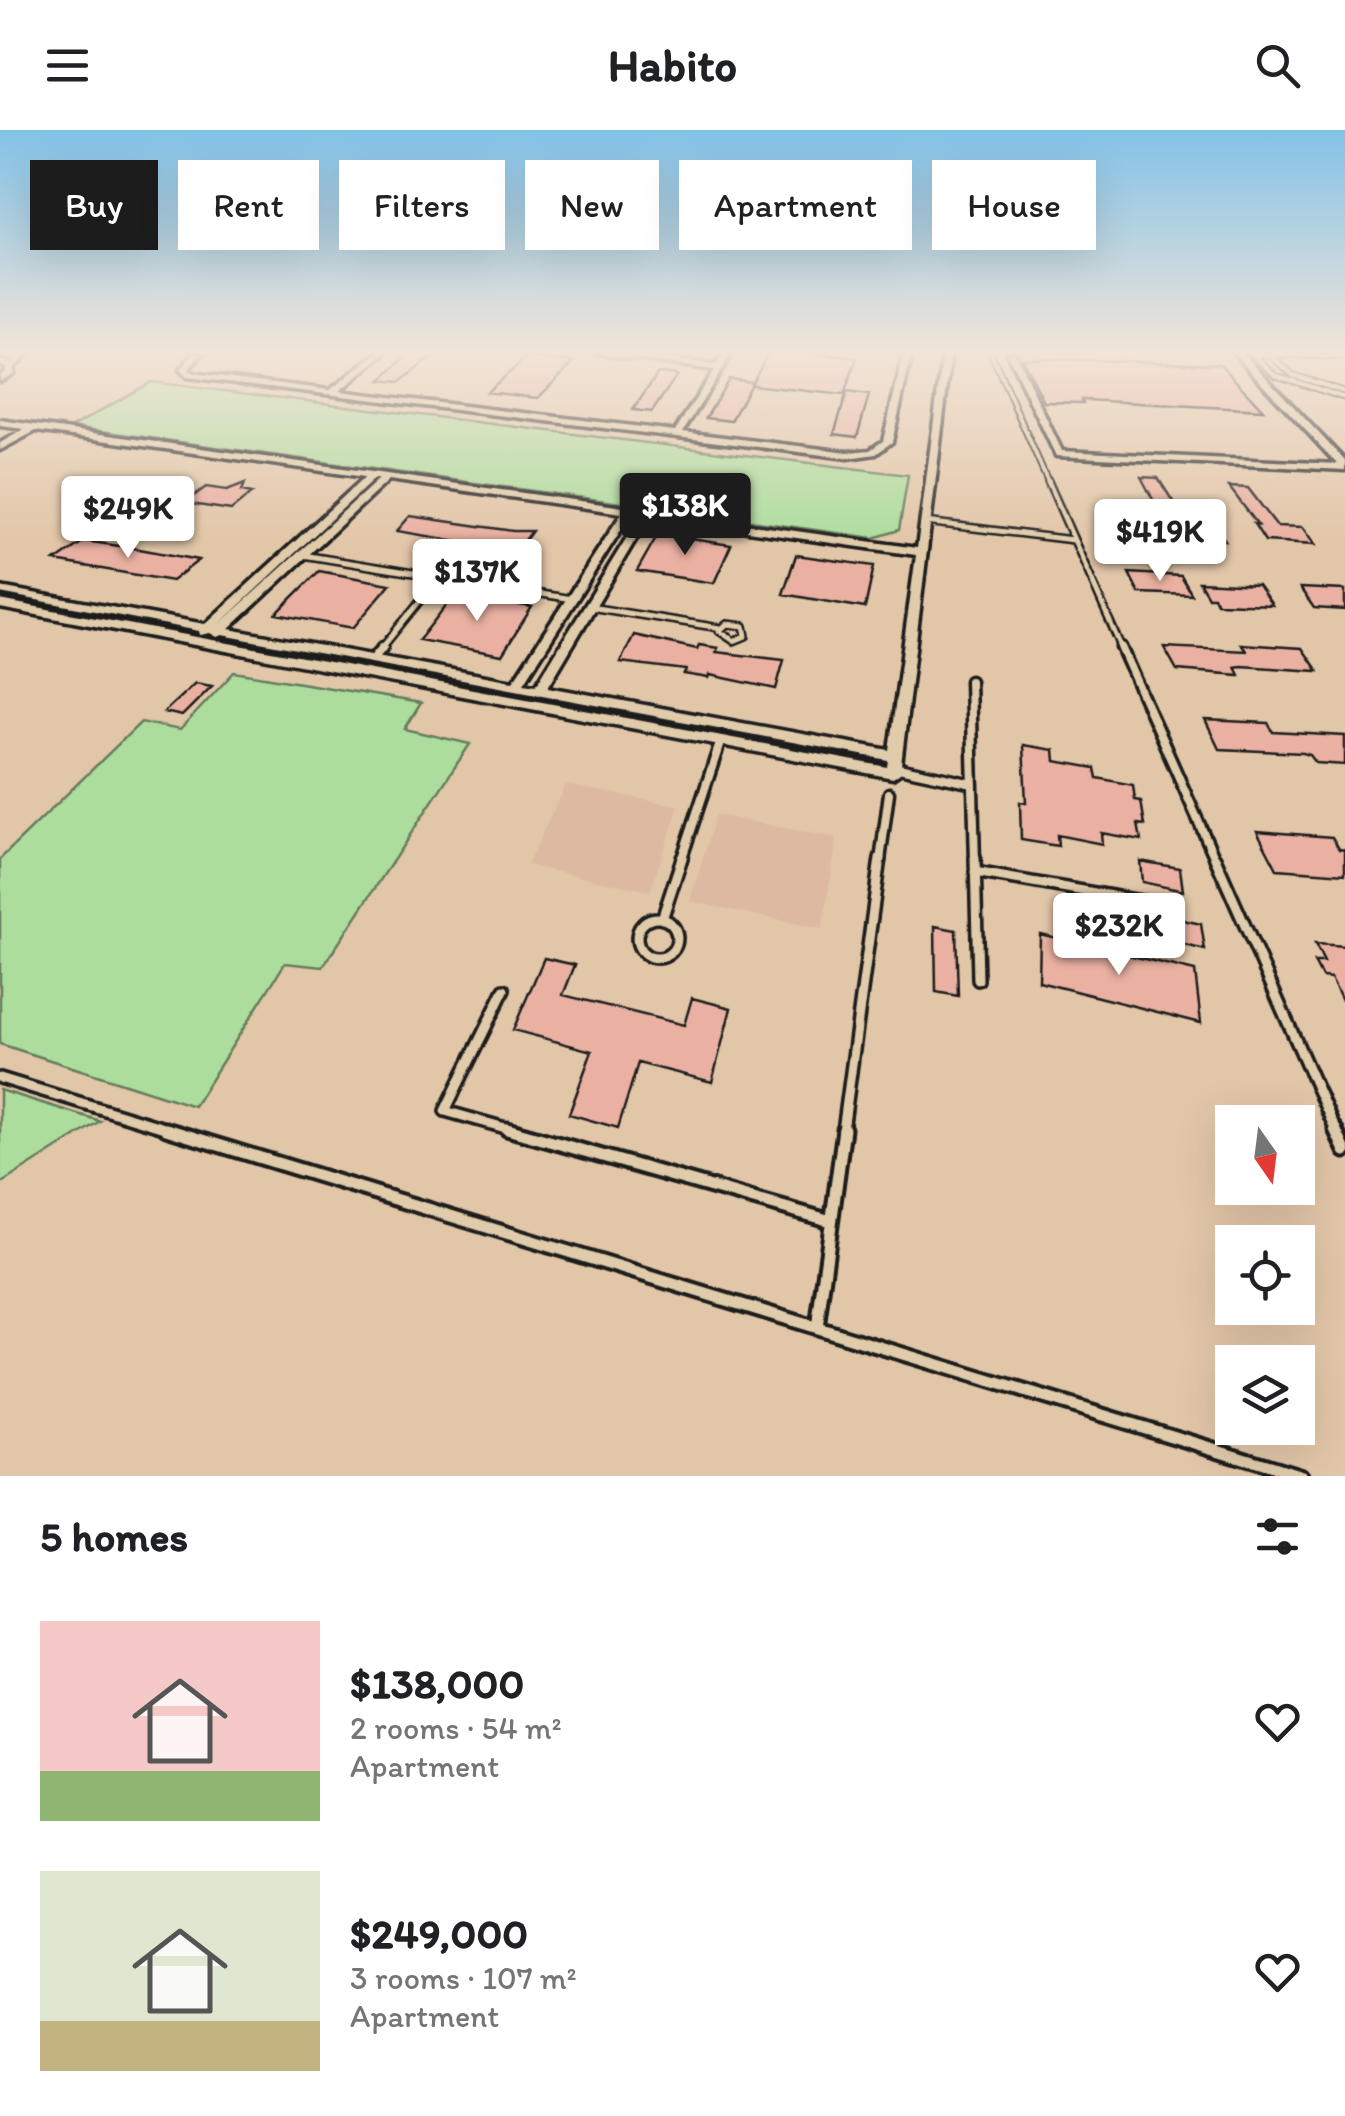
<!DOCTYPE html>
<meta charset="utf-8">
<style>
:root{--surface:#fff;--page:#f2f2f2;--text:#202124;--muted:#757577;--accent:#1c1c1c}
body{margin:0;font-family:Itim,sans-serif;background:var(--page);color:var(--text);height:100vh;display:flex;flex-direction:column;font-size:38px;white-space:nowrap}
*{box-sizing:border-box;margin:0}
p{font-size:32px;color:var(--muted)}
.icon{flex:none;width:55px;height:55px;fill:none;stroke:currentColor;stroke-width:2;stroke-linecap:round;stroke-linejoin:round}
.map{position:relative;height:1346px;overflow:hidden}
.sheet{display:flex;flex-direction:column;background:var(--surface);flex:1}
.sheet>*{flex:none}
.banner{position:absolute;left:30px;top:30px;width:1285px;height:90px;display:flex;gap:20px}
.needle{width:65px;rotate:166deg}
.controls{position:absolute;left:1215px;top:975px;display:grid;gap:20px}
.controls a{display:grid;place-items:center;width:100px;height:100px;border-radius:0px;background:var(--surface);box-shadow:0 10px 40px #0002;font-size:50px}
.price{position:absolute;translate:-50% -85px;padding:0 22px;border-radius:10px;background:#fff;color:#222;font-size:32px;line-height:65px;filter:drop-shadow(0 2px 5px #0008)}
.price::after{content:'';position:absolute;left:50%;top:60px;width:30px;height:22px;margin-left:-15px;background:inherit;clip-path:polygon(0 0,100% 0,50% 100%)}
.price.active{background:var(--accent);color:#fff}
ul{padding:0;list-style:none}
li{display:flex;align-items:center;gap:30px;height:250px;padding:0 40px}
li span{display:grid;place-items:center;flex:none;width:280px;height:200px;border-radius:0px;color:#555}
li>.icon{margin-inline-start:auto}
span .icon{width:120px;height:120px;fill:#fffc;stroke-width:1}
li b{font-size:42px}
h2{display:flex;justify-content:space-between;align-items:center;height:120px;padding:0 40px;font-size:42px}
.tag{padding:0 35px;border-radius:0px;background:var(--surface);box-shadow:0 10px 40px #0002;font-size:35px;line-height:90px}
.tag.active{background:var(--accent);color:#fff}
header{display:flex;justify-content:space-between;align-items:center;height:130px;padding:0 40px;background:var(--surface);font-size:45px;font-weight:700}
.map>svg:first-child{display:block}
</style>
<header><svg class="icon" aria-label="menu" viewBox="0 0 24 24"><path d="M4 6h16M4 12h16M4 18h16"/></svg>Habito<svg class="icon" aria-label="search" viewBox="0 0 24 24"><circle cx="10" cy="10" r="6"/><path d="M15 15l6 6"/></svg></header>
<div class="map">
<svg width="1345" height="1346" viewBox="0 0 1345 1346">
<rect width="100%" height="100%" fill="#e2c6a8"/>
<filter id="ink" filterUnits="userSpaceOnUse"><feTurbulence type="fractalNoise" baseFrequency=".01" numOctaves="2"/><feDisplacementMap in="SourceGraphic" scale="20" xChannelSelector="R" yChannelSelector="G"/><feConvolveMatrix kernelMatrix="1 2 1 2 8 2 1 2 1" color-interpolation-filters="sRGB"/></filter>
<g filter="url(#ink)">
<path fill="#dcb9a0" d="M566,655L679,676L650,761L527,735Z
M716,685L837,708L822,799L690,771Z"/>
<path fill="#addd9d" stroke="#647c5c" stroke-width="2.5" d="M151,252L908,345L899,400L874,408L72,297Z
M234,542L421,573L405,599L470,614L323,837L285,833L194,976L0,914V729L141,592L180,600Z
M0,960L100,991L0,1054Z"/>
<path fill="#eab1a2" stroke="#1c1c1c" stroke-width="2.5" d="M410,223H437L400,252L381,250Z
M768,223H812L857,228L844,265L751,255Z
M527,227L574,232L538,268L487,262Z
M1022,228L1220,234L1263,280L1086,270H1082L1083,273L1044,272Z
M658,243L677,245L652,282L633,280Z
M729,249L752,252L731,291L706,288Z
M847,262L869,265L857,307L834,304Z
M1141,347L1158,348L1186,392L1214,393L1225,410L1173,407Z
M245,353L242,361L252,363L231,380L184,373L206,357L227,360Z
M1229,357L1248,358L1277,396L1303,397L1316,414L1265,411L1254,394L1258,395Z
M410,386L513,401H532L517,421L397,401Z
M1104,393L1153,395L1162,412L1111,409Z
M658,404L731,415L714,453L637,441Z
M84,411L134,418L199,430L172,451L55,431Z
M796,425L874,436L865,478L783,464Z
M319,441L362,449L390,454L353,498L276,484Z
M1129,443L1181,446L1192,465L1139,463Z
M1199,452L1258,455L1272,475L1217,473L1214,467H1208Z
M1300,458L1345,460V480L1314,478Z
M455,464L501,472L532,477L502,525L419,510Z
M634,505L697,519L699,515L718,518L716,522L784,530L776,559L710,545L709,548L684,544L686,540L620,532Z
M1241,514L1302,518L1318,541L1241,536L1235,537L1239,545L1177,540L1164,517L1246,521Z
M195,553L212,556L182,586L164,582Z
M1205,590L1268,593L1273,602L1345,606V635L1316,633L1310,625L1303,623L1219,619Z
M1023,615L1054,620L1055,631L1095,638L1097,648L1133,655L1135,670L1141,671L1145,695L1138,694L1141,710L1101,703L1102,714L1057,705L1058,716L1021,710L1020,672L1026,673Z
M1257,701L1332,707L1339,719L1345,720V744L1277,739Z
M1140,731L1180,738L1183,761L1142,752Z
M1174,788L1201,794L1205,820L1177,813Z
M935,796L956,800L958,866L936,862Z
M1040,804L1195,841L1201,893L1039,852Z
M1315,814L1345,816V876L1331,848L1322,847L1314,832H1324Z
M544,828L575,835L563,865L684,895L692,868L731,878L712,952L638,933L618,998L569,984L592,921L513,900Z"/>
<g fill="none" stroke-linecap="round" stroke-linejoin="round">
<g stroke="#1c1c1c" stroke-width="8">
<path id="lane-far4" d="M991,223L1049,354
M1252,223L1275,245L1345,268
M1255,224L1345,227
M1270,225L1293,245L1345,262"/>
</g>
<g stroke="#1c1c1c" stroke-width="10">
<path id="lane-far3" d="M1048,351L1122,519
M925,392L1073,410
M303,425L572,469
M590,477L720,498
M727,494L744,496L746,506L734,511L719,501Z
M381,519L439,447"/>
</g>
<g stroke="#1c1c1c" stroke-width="15">
<path id="lane-far2" d="M1121,517L1216,731
M373,529L383,517
M970,551L975,731
M894,637L973,654
M681,731L721,610
M880,731L889,663"/>
</g>
<g stroke="#1c1c1c" stroke-width="16">
<path id="lane-far1" d="M975,728L978,850
M1215,728L1336,1001
M975,742L1152,773
M637 808a20 20 0 1 1 40 0a20 20 0 1 1-40 0Z
M662,789L682,728
M504,860L445,981L516,1001
M0,948L174,1001
M843,1001L880,728"/>
</g>
<g stroke="#1c1c1c" stroke-width="19">
<path id="lane" d="M166,999L1302,1346
M507,999L831,1091
M1335,999L1345,1021
M817,1198L844,999"/>
</g>
<g stroke="#1c1c1c" stroke-width="7">
<path id="street" d="M20,223H29L14,237L13,244L0,251V245L6,241V237L0,235V230L9,233Z
M194,223H203L188,240L192,243L330,260L377,223H386L339,261L675,301L714,240L596,223H622L716,235L724,223H732L683,302L848,322L870,320L883,311L904,223H912L892,312L876,324L848,328L187,247L180,240Z
M943,223H951L900,643L893,648L0,478V470L887,637L888,630L222,505L217,507L210,503L200,505L199,501L0,463V457L205,494L365,347L36,301L0,320V313L25,299L0,296V290L917,418ZM375,348L379,349L217,496L373,350ZM389,350L622,383L513,551L229,499ZM631,384L640,386L536,555L524,553ZM649,387L916,425L889,620L548,557Z
M1007,223H1015L1062,321L1337,334L1234,223H1243L1345,331V340L1056,326Z"/>
</g>
<use href="#lane-far4" stroke="#e0cbaa" stroke-width="4"/>
<use href="#lane-far3" stroke="#e0cbaa" stroke-width="5"/>
<use href="#lane-far2" stroke="#e0cbaa" stroke-width="8"/>
<use href="#lane-far1" stroke="#e0cbaa" stroke-width="9"/>
<use href="#lane" stroke="#e0cbaa" stroke-width="11"/>
<use href="#street" fill="#e0cbaa" fill-rule="evenodd"/>
</g>
</g>
<linearGradient id="sky" x2="0" y2="1"><stop stop-color="#82c2e8"/><stop offset="0.54" stop-color="#f2e5d8"/><stop offset="1" stop-color="#f2e5d8" stop-opacity="0"/></linearGradient>
<rect width="1345" height="412" fill="url(#sky)"/>
</svg>
<div class="controls">
<a><svg class="needle" viewBox="-14 -14 28 28"><path d="M0-13l5 13h-10z" fill="#e53935"/><path d="M0 13l5-13h-10z" fill="#757577"/></svg></a>
<a><svg class="icon" aria-label="locate" viewBox="0 0 24 24"><circle cx="12" cy="12" r="6"/><path d="M12 2v4M12 18v4M2 12h4M18 12h4"/></svg></a>
<a><svg class="icon" aria-label="layers" viewBox="0 0 24 24"><path d="M12 4l9 5-9 5-9-5zM3 14l9 5 9-5"/></svg></a>
</div>
<b class="price active" style="left:685px;top:428px">$138K</b>
<b class="price" style="left:128px;top:431px">$249K</b>
<b class="price" style="left:1160px;top:454px">$419K</b>
<b class="price" style="left:477px;top:494px">$137K</b>
<b class="price" style="left:1119px;top:848px">$232K</b>
<div class="banner">
<a class="tag active">Buy</a>
<a class="tag">Rent</a>
<a class="tag">Filters</a>
<a class="tag">New</a>
<a class="tag">Apartment</a>
<a class="tag">House</a>
</div>
</div>
<section class="sheet">
<h2>5 homes<svg class="icon" aria-label="filters" viewBox="0 0 24 24"><path d="M4 7h16M4 17h16"/><circle cx="9" cy="7" r="2"/><circle cx="15" cy="17" r="2"/></svg></h2>
<ul>
<li><span style="background:linear-gradient(#f6c9c9 75%,#8fb573 0)"><svg class="icon" aria-label="home" viewBox="0 0 24 24"><path d="M3 11l9-7 9 7M6 9v11h12V9"/></svg></span><div><b>$138,000</b><p>2 rooms · 54 m²</p><p>Apartment</p></div><svg class="icon" aria-label="heart" viewBox="0 0 24 24"><path d="M12 20l-8-8c-3-5 5-10 8-4 3-6 11-1 8 4z"/></svg></li>
<li><span style="background:linear-gradient(#dfe7d0 75%,#c2b280 0)"><svg class="icon" aria-label="home" viewBox="0 0 24 24"><path d="M3 11l9-7 9 7M6 9v11h12V9"/></svg></span><div><b>$249,000</b><p>3 rooms · 107 m²</p><p>Apartment</p></div><svg class="icon" aria-label="heart" viewBox="0 0 24 24"><path d="M12 20l-8-8c-3-5 5-10 8-4 3-6 11-1 8 4z"/></svg></li>
</ul>
</section>
